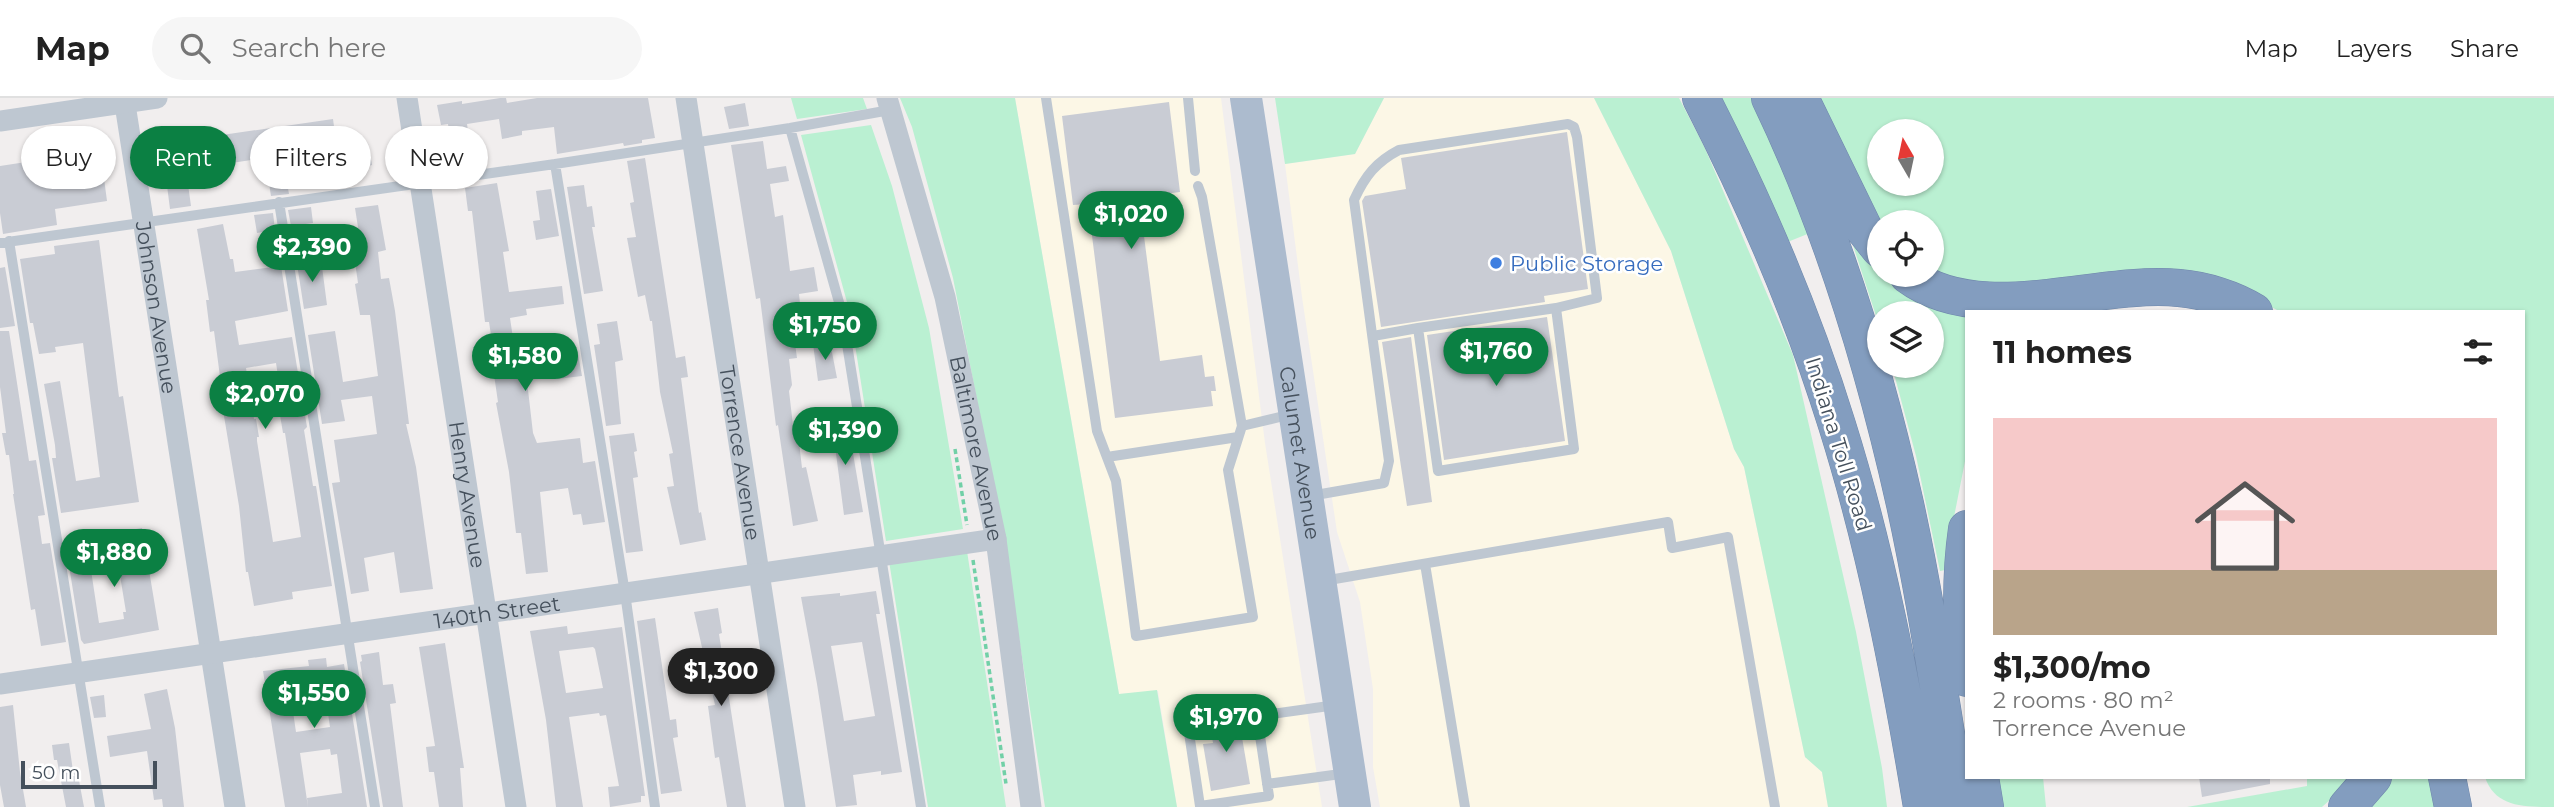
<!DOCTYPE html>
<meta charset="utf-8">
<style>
:root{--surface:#fff;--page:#f6f6f6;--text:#222;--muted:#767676;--line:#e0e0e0;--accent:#0b8043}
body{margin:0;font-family:Montserrat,sans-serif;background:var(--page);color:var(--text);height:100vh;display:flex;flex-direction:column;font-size:26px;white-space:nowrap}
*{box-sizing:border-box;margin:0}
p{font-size:23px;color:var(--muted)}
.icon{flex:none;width:38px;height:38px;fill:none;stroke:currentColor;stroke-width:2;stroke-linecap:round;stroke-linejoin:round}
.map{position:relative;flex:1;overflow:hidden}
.side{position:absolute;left:1965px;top:212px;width:560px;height:469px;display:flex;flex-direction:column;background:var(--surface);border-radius:0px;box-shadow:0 2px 5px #0004}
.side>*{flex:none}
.guide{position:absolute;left:21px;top:28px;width:665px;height:63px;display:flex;gap:14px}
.needle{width:46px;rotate:351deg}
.buttons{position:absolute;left:1867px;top:21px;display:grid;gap:14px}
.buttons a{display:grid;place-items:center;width:77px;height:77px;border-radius:50%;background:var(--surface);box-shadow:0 2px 5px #0004;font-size:35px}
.scale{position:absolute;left:21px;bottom:18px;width:136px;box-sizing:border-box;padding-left:7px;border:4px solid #45505c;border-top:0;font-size:19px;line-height:24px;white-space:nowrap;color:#45505c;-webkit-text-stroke:5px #fff;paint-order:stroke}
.price{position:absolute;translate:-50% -60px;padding:0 16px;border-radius:24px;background:var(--accent);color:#fff;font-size:23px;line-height:46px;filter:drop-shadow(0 2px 4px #0008)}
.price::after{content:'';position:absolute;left:50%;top:42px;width:21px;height:16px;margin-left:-10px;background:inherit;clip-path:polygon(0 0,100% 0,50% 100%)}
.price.active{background:#222;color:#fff}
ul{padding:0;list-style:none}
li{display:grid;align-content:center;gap:14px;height:371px;padding:0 28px}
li+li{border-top:2px solid var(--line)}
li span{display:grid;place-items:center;height:217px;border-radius:0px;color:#555}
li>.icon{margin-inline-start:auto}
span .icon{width:126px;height:126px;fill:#fffc;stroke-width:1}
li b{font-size:30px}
h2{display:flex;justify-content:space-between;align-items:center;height:84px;padding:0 28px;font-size:30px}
.pill{padding:0 24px;border-radius:32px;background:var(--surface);box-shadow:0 2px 5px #0004;font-size:24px;line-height:63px}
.pill.active{background:var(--accent);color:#fff}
header{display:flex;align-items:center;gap:42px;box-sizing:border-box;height:98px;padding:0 35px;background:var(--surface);border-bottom:2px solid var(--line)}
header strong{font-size:33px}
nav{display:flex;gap:38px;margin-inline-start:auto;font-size:24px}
.search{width:490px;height:63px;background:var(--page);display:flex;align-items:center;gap:18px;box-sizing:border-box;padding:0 24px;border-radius:38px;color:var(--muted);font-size:26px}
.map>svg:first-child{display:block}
</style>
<header>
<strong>Map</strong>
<div class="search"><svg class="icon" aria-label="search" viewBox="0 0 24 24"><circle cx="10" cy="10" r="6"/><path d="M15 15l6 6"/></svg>Search here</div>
<nav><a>Map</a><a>Layers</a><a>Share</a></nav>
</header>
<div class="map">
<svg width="2554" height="709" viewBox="0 0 2554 709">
<rect width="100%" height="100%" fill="#f1eeee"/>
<path fill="#fcf7e6" d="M1015,0H1221L1265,345L1322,709H1177L1158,593L1119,596Z
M1384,0H1594L1671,153L1734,351L1744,369L1805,659L1822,674L1828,709H1380L1373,669V591L1360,504L1337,434L1302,199L1285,66L1355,56Z"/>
<path fill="#baf0d2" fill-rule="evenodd" d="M791,0H863L867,11L797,21Z
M900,0H1015L1119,596L1157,592L1177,709H1045L1002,429L953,180L912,29Z
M1275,0H1384L1355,56L1285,66Z
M1594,0H1679L1704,48L1793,257L1856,534L1882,670L1887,709H1828L1822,674L1805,659L1744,369L1734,351L1671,153Z
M1720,0H1754L1810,135L1785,145Z
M1815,0H2554V709C2523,709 2495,709 2485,679H2524V214L2279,213L2219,182L1971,188L1932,175V124H1880ZM1880,33H1932V86H1880Z
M871,27L892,88L929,230L963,431L886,443L850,215L801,37Z
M1847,129L1864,149L1880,177H1883L1904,194L1967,215V353L1954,419L1952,471L1940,473L1916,358L1892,268H1932V215H1880L1879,227Z
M967,453L1006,709H928L889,463Z
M1996,679H2043L2046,709H1999Z
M2307,679H2355L2322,709H2187L2307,688Z
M2390,679H2440L2445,709H2365Z"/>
<path fill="#c9ccd4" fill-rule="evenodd" d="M500,0H506L507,5L537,0H648L655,40L642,42V45L624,48L623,45L557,56L554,29L522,33V37L502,41L499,21L467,26L473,68L454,70L448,26L441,27L437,7L462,3V6Z
M1169,4L1180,94L1139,99L1160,263L1202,257L1205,279L1214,278L1216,293H1211L1213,308L1115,320L1088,106L1073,107L1062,18Z
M745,5L749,28L729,31L724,9Z
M333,21L337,51L368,46L372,67L342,73L344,85L327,88L320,46L281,51L289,96L271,98L265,60L186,72L191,108L170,111L161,41L184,38L185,48L215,43V38Z
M1567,34L1588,191L1544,198L1545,204L1381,229L1362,103L1365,98L1406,91L1401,60Z
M763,43L767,71L786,68L789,83L770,86L775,119L783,117L790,173L814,169L818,193L799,196L801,215L791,217L797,260L789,261L792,287L789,293L794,336L798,335L802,370L806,369L818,423L793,428L778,327L776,328L760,200L756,201L731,47Z
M85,55L89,76L103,73L107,103L55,111L57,127L3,136L0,115V68Z
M645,60L676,260L685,258L688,279L681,280L699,415L701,414L706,442L680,447L667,389L674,388L669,356L673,355L660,294L652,223H650L645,197L638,199L627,140L636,139L630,105L634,104L627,63Z
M497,85L509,153L503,154L509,194L562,188L564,206L526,211L527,217L510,220L517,267L525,266L533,335L537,345L580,340L583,365L595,363L605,424L583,427L581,416L573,417L568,390L540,394L548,474L526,476L521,435H516L509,374L496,305L498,304L493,270H496L489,224H485L472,113H468L465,90Z
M584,87L587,109L592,108L595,129H592L603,193L584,196L567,89Z
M551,91L559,138L536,142L533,123L540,122L536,93Z
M378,107L386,152L378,154L381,181L389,180L395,213L405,293L409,326H406L416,369L433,491L400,495L394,454L364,460L369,493L351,496L332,385L340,384L334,342L377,336L372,298L341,302L345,323L322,326L308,237L335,233L343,284L378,278L370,217H360L355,186L358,185L352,143L360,142L355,110Z
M311,109L313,125L291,128L288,112Z
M273,115L275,132L257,135L254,117Z
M223,126L230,161H233L235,174L281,168L288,213L235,223L239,247L292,239L307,329L304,332L313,388H316L332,488L292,494L293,501L254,508L248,474H246L239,408L220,294H222L214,233L210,234L206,202H209L197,131ZM276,265L284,317H280L283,335H285L301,439L273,444L257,343V339H259L256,321H254L246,270Z
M99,142L119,299L123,298L139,404L61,415L52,360H56L55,347L44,286L60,283L76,383L100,379L83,245L55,249L56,254L39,256L33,225H30L20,161L55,156L54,148Z
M321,161L327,207L304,211L297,166Z
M5,169L15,228L0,230V170Z
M1547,219L1565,343L1444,362L1427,237Z
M617,223L623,262L615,264L621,326L606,328L594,247L600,246L597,226Z
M0,233H9L29,363L36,362L45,417L38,418L42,446L50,445L66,544L41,548L35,511L31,512L13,396H14L9,357H6L2,335H6L0,289Z
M1411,239L1432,404L1407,408L1382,244Z
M830,244L837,280L818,283L813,246Z
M578,256L582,278L557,281L554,260Z
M848,326L863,414L844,417L835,348L827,349L824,329Z
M634,335L637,353L634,354L638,379L633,380L643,453L626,455L609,338Z
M142,430L159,532L84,546L81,542L65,443L86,439L99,525L124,521L123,514H126L113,435Z
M876,493L880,516H876L902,674L881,677V673L853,677L857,707L836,709L817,586L801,499L840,495V498ZM862,544L875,618L844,623L831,548Z
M718,510L722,535L719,536L746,709H727L719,659L715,660L708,608L715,607L694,514Z
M655,520L670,622L676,621L678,639L673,640L682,693L661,696L637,523Z
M567,528L568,536L622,529L645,698H641V704L610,709L608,689L619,688L606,617L600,618L599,615L569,619L583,709H556L546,622L530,533ZM593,549L595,551L603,590L566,595L559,553Z
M445,545L464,670H460L463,709H439L434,674H429L426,649L435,648L419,549Z
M379,554L383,587L393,586L396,605L390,606L403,709H383L360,564L362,563L361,557Z
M326,560L327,569L344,566L367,709H308L307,700L342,695L337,656L331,657L330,651L300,655L308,709H285L263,573L309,568L308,562ZM324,588L330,629L296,634L290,593Z
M167,591L175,630L184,709H163L162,701L154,702L147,653L110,659L107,638L151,631L144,596Z
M104,597L106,619L94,620L90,599Z
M13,607L20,674L26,709H4L0,687V609Z
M1238,616L1250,686L1211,693L1203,646L1213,645L1209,620Z
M69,645L73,673L77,672L84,709H66L57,662H54L52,647Z
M2199,679H2270V686L2202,699Z"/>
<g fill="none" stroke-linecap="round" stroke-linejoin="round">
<g stroke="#6f88ab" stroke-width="38">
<path id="motorway" d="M1701,0C1755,105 1802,214 1837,327C1876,451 1901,581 1922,709
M1770,0C1832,129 1874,267 1905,406C1927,506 1941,608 1958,709
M1800,0L1864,131L1880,151
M1908,177C1980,231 2094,182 2179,190C2204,192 2233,201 2254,214
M1967,431C1960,480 1961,530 1967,580
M1980,679L1985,709
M2447,679L2453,709
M2347,709L2373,679"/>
</g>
<path stroke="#71d0a7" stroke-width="3.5" stroke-dasharray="5 3.5" stroke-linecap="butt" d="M955,351L967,427
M973,462L1006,686"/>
<path stroke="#bec7d1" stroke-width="10" d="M1046,0L1097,333L1116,383L1136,538L1253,519L1228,372L1242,328L1202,99L1198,88
M1188,0L1195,73
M790,30L842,215L921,709
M555,66L625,495L655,709
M279,104L375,709
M9,143L100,709
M0,145L555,66L790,30L890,12
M1418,230L1556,210
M1242,328L1292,316
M1107,359L1238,339
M1310,398L1384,385L1389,363L1354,102C1365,78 1376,64 1399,52L1568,26L1574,29L1577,39L1597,200L1556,210L1574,351L1438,373L1418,230L1373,238
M1425,466L1465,709
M1323,483L1668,424L1672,450L1728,439L1775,709
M1257,618L1269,698L1200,708L1186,615L1243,607L1257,618L1336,607
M1267,686L1348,675"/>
<g stroke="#bec7d1" stroke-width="21">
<path id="s1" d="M124,0L235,709"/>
<path id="s2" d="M407,0L516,709"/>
<path id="s3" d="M686,0L795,709"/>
<path id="s4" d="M887,0L945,199L996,441L1031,709"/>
<path d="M0,23L157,0"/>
<path id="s5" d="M0,586L996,441"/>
</g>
<path stroke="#acbbce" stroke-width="32" id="s6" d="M1246,0L1355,709"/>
<use href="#motorway" stroke="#839dbf" stroke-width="37"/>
</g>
<circle fill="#3f7fe0" stroke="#fff" stroke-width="2.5" cx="1496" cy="165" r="7"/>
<g text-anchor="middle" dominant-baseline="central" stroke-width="5" stroke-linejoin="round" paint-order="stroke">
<g font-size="21" fill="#366cbe" stroke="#fff" text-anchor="start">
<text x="1510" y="165">Public Storage</text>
</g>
<g font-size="21" fill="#45505c" stroke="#fff">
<text stroke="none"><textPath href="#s1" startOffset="212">Johnson Avenue</textPath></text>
<text transform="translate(1839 346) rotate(73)">Indiana Toll Road</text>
<text stroke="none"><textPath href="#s4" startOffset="362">Baltimore Avenue</textPath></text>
<text stroke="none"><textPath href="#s3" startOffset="359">Torrence Avenue</textPath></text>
<text stroke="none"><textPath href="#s6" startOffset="359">Calumet Avenue</textPath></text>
<text stroke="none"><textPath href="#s2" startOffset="401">Henry Avenue</textPath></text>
<text stroke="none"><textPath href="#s5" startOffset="502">140th Street</textPath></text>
</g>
</g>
</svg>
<div class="buttons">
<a><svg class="needle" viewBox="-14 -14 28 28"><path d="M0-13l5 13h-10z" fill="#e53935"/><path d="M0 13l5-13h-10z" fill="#767676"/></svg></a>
<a><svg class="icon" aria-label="locate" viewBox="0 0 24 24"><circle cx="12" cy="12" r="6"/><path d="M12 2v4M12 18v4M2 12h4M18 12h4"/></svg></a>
<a><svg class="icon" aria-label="layers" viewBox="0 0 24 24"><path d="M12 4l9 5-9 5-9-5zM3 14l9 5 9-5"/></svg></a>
</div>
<div class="scale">50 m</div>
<b class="price" style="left:1131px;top:153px">$1,020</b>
<b class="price" style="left:312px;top:186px">$2,390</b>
<b class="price" style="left:825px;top:264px">$1,750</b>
<b class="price" style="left:1496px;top:290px">$1,760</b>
<b class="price" style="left:525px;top:295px">$1,580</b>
<b class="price" style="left:265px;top:333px">$2,070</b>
<b class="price" style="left:845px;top:369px">$1,390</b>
<b class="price" style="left:114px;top:491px">$1,880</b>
<b class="price active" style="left:721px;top:610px">$1,300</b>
<b class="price" style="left:314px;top:632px">$1,550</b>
<b class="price" style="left:1226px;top:656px">$1,970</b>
<div class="guide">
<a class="pill">Buy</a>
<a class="pill active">Rent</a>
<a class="pill">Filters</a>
<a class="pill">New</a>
</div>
<section class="side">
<h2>11 homes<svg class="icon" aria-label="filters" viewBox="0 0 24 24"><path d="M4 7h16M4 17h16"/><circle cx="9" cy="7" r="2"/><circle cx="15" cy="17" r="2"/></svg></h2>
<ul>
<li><span style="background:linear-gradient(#f6c9c9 70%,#b9a48a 0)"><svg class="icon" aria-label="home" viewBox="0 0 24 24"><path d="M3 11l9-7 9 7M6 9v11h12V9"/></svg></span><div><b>$1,300/mo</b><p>2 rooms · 80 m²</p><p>Torrence Avenue</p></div></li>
</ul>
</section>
</div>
